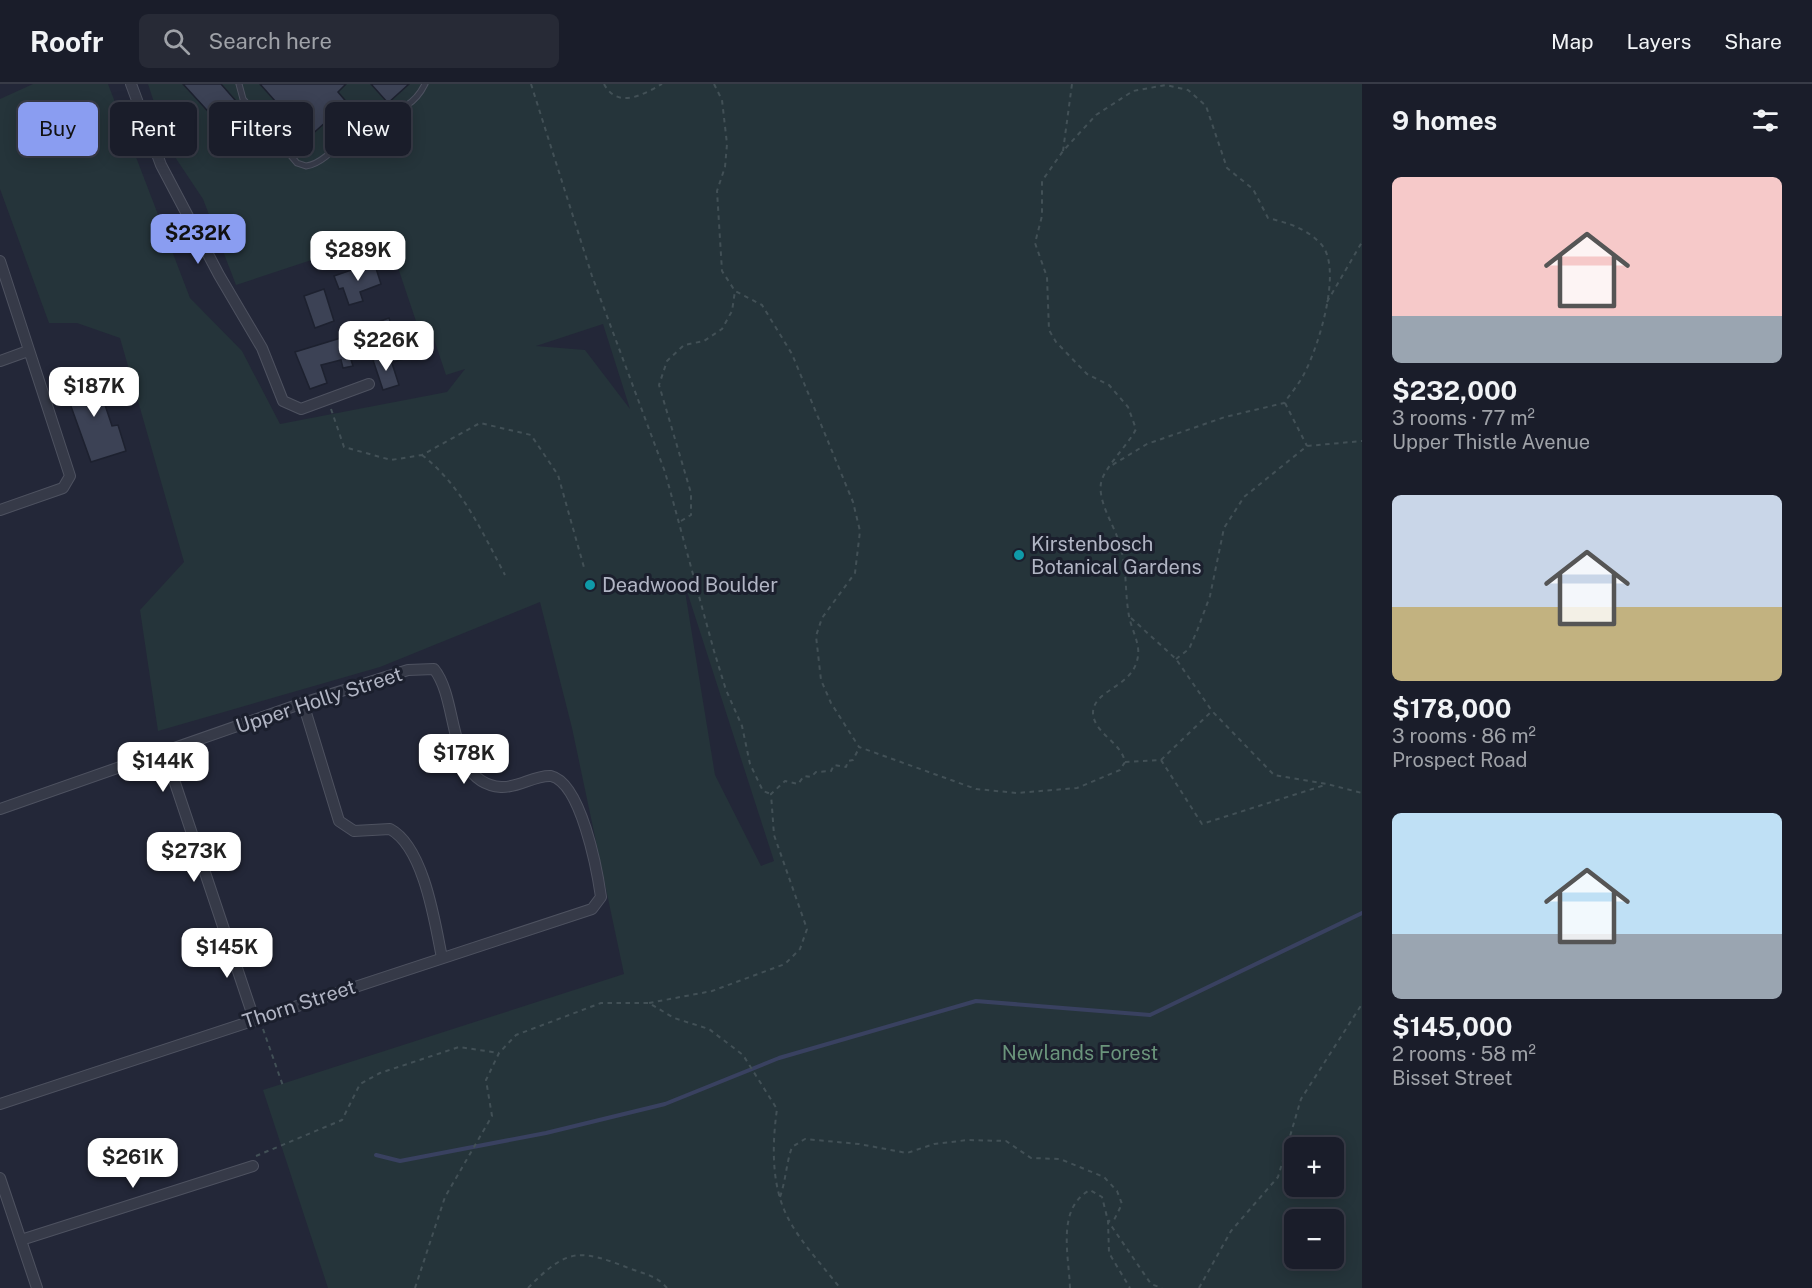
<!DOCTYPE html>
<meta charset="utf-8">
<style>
:root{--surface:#1a1d2a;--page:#272a36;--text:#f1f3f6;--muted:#9fa2a8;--line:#383b47;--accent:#8a9df1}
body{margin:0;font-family:"Public Sans",sans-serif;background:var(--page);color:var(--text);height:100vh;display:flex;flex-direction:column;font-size:22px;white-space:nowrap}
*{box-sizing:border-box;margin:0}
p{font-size:20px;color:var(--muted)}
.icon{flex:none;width:33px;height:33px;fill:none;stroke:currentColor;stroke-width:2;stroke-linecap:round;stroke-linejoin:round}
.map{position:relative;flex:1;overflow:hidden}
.details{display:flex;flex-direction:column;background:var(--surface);width:450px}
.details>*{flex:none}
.banner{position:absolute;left:18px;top:18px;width:570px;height:54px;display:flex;gap:12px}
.controls{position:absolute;left:1284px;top:1053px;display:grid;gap:12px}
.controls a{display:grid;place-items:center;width:60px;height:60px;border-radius:9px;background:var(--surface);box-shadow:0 3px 15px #0003,0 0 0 2px var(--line);font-size:30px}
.price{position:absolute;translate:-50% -51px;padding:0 14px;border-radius:12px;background:#fff;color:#222;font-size:20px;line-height:39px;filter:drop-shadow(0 2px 3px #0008)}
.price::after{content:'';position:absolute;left:50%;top:36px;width:18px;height:14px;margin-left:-9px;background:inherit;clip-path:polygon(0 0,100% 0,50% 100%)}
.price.selected{background:var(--accent);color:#111}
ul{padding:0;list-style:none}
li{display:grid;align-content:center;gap:12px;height:318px;padding:0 30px}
li span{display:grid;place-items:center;height:186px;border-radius:9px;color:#555}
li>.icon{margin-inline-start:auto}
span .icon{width:108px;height:108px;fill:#fffc;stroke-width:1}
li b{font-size:26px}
h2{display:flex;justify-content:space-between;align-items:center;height:72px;padding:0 30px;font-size:26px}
.tag{padding:0 21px;border-radius:9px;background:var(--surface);box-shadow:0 3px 15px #0003,0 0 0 2px var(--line);font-size:21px;line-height:54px}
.tag.selected{background:var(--accent);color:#111}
header{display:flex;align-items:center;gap:36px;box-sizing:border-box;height:84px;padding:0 30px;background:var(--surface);border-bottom:2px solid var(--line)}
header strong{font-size:28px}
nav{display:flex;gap:33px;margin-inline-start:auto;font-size:21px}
.search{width:420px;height:54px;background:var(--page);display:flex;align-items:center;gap:15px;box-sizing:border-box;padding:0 21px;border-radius:9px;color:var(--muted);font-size:22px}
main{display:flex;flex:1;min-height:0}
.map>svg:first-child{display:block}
</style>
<header>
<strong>Roofr</strong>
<div class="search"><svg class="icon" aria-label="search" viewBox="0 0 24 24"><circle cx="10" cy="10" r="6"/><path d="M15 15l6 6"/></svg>Search here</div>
<nav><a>Map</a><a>Layers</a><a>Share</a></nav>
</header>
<main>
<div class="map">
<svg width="1362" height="1204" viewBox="0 0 1362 1204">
<rect width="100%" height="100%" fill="#232738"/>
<path fill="#25343a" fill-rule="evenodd" d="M33,0H108L190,214L242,267L280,340L447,308L465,285L446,291L433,252L422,255L387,151L236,201L203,115L169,64L148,0H1362V1204H328L263,1006L624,890L572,644L540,518L380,583L158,647L140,526L184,478L120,254L77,239H49L0,105V15ZM603,240L630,325L585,266L536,262ZM683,495L774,777L761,782L715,691ZM1294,1064H1334V1102H1294ZM1294,1136H1334V1174H1294Z"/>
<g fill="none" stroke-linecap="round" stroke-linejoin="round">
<path stroke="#394160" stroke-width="4" d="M376,1071L400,1077L546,1049L665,1020L779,974L976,917L1150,931L1362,829"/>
</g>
<path fill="#3c4255" stroke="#1d212f" stroke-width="1.5" d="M183,0H221L257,41L237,59Z
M260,0H346L338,8L355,28L336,45L328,36L308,54Z
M371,0H409L388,19Z
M374,178L381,200L360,208L363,217L349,221L343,204L339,205L334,192Z
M324,205L334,237L315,244L304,212Z
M389,234L392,243L397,241L408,274L393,278L378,238Z
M344,253L353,282L343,284L341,276L321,281L327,299L310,305L295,268Z
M389,270L399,301L383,306L373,276Z
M98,286L102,295L97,297L112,342L118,341L126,367L91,378L68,314L71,313L66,298Z"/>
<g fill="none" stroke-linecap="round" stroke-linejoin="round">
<g stroke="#4e5260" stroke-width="7">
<path id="service" d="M239,0L243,15L297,79L306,82C325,80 342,55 356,43C378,25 408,35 425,0"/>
</g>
<g stroke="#4e5260" stroke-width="12">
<path id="minor" d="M131,0L161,81L219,191L262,264L283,317L301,325L369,300
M0,177L70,392L63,404L0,426
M0,277L28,267
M303,619L339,737L354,747L390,745C424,763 435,839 442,874
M165,669L254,935
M0,725L303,619L408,586L434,585C460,617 446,699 501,703C519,704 534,691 551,692C581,699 597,785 601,813L592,825L0,1020
M0,1094L37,1204
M21,1156L253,1082"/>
</g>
<path stroke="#425056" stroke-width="2" stroke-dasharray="4.5 4.5" stroke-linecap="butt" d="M531,0L592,192L665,388L714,567L726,606L742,642L750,680L763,707L771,710
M604,0C618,26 644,10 662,0
M714,0L722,16L727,60L725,83L717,107L722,187L735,207L762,221L792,270L853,418L860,447L855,489L822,534L816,552L821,596L831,619L859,663L976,705L1017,709L1077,704L1120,686L1125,678C1121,658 1095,650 1093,630C1092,605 1134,604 1138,572C1140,559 1131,544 1129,532C1124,504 1128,483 1118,455C1112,438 1098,417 1101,399C1103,385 1129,360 1136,345L1128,323L1109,301L1087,290L1056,258L1049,246L1047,193L1035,159L1042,132V97L1063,67L1096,31L1133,7L1166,1L1188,6L1206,22L1227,84L1253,105L1268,134C1288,139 1306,144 1321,160C1343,184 1319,261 1305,288C1300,299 1291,309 1284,319L1225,333L1147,360L1109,383
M1063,67L1072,0
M1327,218L1362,158
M1285,319L1307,362
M331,325L344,363L391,376L422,371L480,339L531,351L558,391L585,487
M422,371C462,402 482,448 505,491
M681,437L691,431V409L659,301L667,277L684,261L704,257L722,245L732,227L735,207
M1131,534L1176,575L1212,627L1274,691L1327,700L1362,709
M1176,575L1189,565L1197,547L1210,512L1224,444L1244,413L1307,362L1362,357
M1161,676L1212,627
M1125,678L1161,676L1202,740L1325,701
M649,919L712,907L785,880L800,865L807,845L774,751L771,710L785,697L798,700L804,692L811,693L816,688L831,687L834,681L846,683L848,677L853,676L859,664
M263,945L283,1002
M256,1072L342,1036L360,1000L380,989L459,963L499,969
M780,1113C786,1096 786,1080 792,1063L805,1055L859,1060L907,1069L934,1060L968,1056L1006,1057L1031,1074L1060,1075L1104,1093L1117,1107L1122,1120L1114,1136L1108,1137L1151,1200L1162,1204
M415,1204L445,1113L492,1032L486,996L499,969L516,951L601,919H649L674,934L709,945L743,971L777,1025C772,1060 771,1102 788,1134C801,1159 823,1182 840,1204
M528,1204C568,1163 580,1165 631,1185C645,1190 657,1192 667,1204
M1070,1204C1069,1172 1056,1124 1090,1106L1102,1113L1108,1137L1109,1169L1130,1204
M1199,1204L1231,1147L1278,1093L1301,1015L1362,920"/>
<use href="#service" stroke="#363a48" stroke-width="5"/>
<use href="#minor" stroke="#363a48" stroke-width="10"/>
</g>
<g fill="#0f9aa8" stroke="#1b1f2d" stroke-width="2">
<circle cx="1019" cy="471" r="6"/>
<circle cx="590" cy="501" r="6"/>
</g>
<g text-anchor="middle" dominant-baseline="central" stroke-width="6" stroke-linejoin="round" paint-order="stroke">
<g font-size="20" fill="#b1b5c4" stroke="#1b1f2d" text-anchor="start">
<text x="1031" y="460">Kirstenbosch<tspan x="1031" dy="23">Botanical Gardens</tspan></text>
<text x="602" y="501">Deadwood Boulder</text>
</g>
<g font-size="20" fill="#b1b5c4" stroke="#1b1f2d">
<text transform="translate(319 616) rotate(-18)">Upper Holly Street</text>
<text transform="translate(299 920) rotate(-18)">Thorn Street</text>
</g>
<g font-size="20" fill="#6a947b" stroke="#1b1f2d">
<text x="1080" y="969">Newlands Forest</text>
</g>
</g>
</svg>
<div class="controls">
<a>+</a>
<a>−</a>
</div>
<b class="price selected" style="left:198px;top:181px">$232K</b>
<b class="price" style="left:358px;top:198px">$289K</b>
<b class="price" style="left:386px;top:288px">$226K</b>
<b class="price" style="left:94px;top:334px">$187K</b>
<b class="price" style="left:464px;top:701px">$178K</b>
<b class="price" style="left:163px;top:709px">$144K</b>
<b class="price" style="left:194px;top:799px">$273K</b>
<b class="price" style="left:227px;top:895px">$145K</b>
<b class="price" style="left:133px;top:1105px">$261K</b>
<div class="banner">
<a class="tag selected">Buy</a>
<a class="tag">Rent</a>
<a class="tag">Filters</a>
<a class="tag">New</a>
</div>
</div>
<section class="details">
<h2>9 homes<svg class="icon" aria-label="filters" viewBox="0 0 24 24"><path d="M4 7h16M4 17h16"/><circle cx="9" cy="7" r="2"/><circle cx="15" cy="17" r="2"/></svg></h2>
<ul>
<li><span style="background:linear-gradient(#f6c9c9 75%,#9aa5b1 0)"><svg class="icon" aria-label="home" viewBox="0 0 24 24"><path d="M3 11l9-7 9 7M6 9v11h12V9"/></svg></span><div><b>$232,000</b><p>3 rooms · 77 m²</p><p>Upper Thistle Avenue</p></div></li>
<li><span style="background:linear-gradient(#c9d6e8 60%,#c2b280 0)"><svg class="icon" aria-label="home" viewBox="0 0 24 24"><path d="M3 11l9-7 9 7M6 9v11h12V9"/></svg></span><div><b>$178,000</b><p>3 rooms · 86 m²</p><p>Prospect Road</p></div></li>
<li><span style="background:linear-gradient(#bfe0f5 65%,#9aa5b1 0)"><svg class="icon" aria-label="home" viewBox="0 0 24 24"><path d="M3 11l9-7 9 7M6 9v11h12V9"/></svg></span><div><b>$145,000</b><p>2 rooms · 58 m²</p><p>Bisset Street</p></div></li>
</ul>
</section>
</main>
